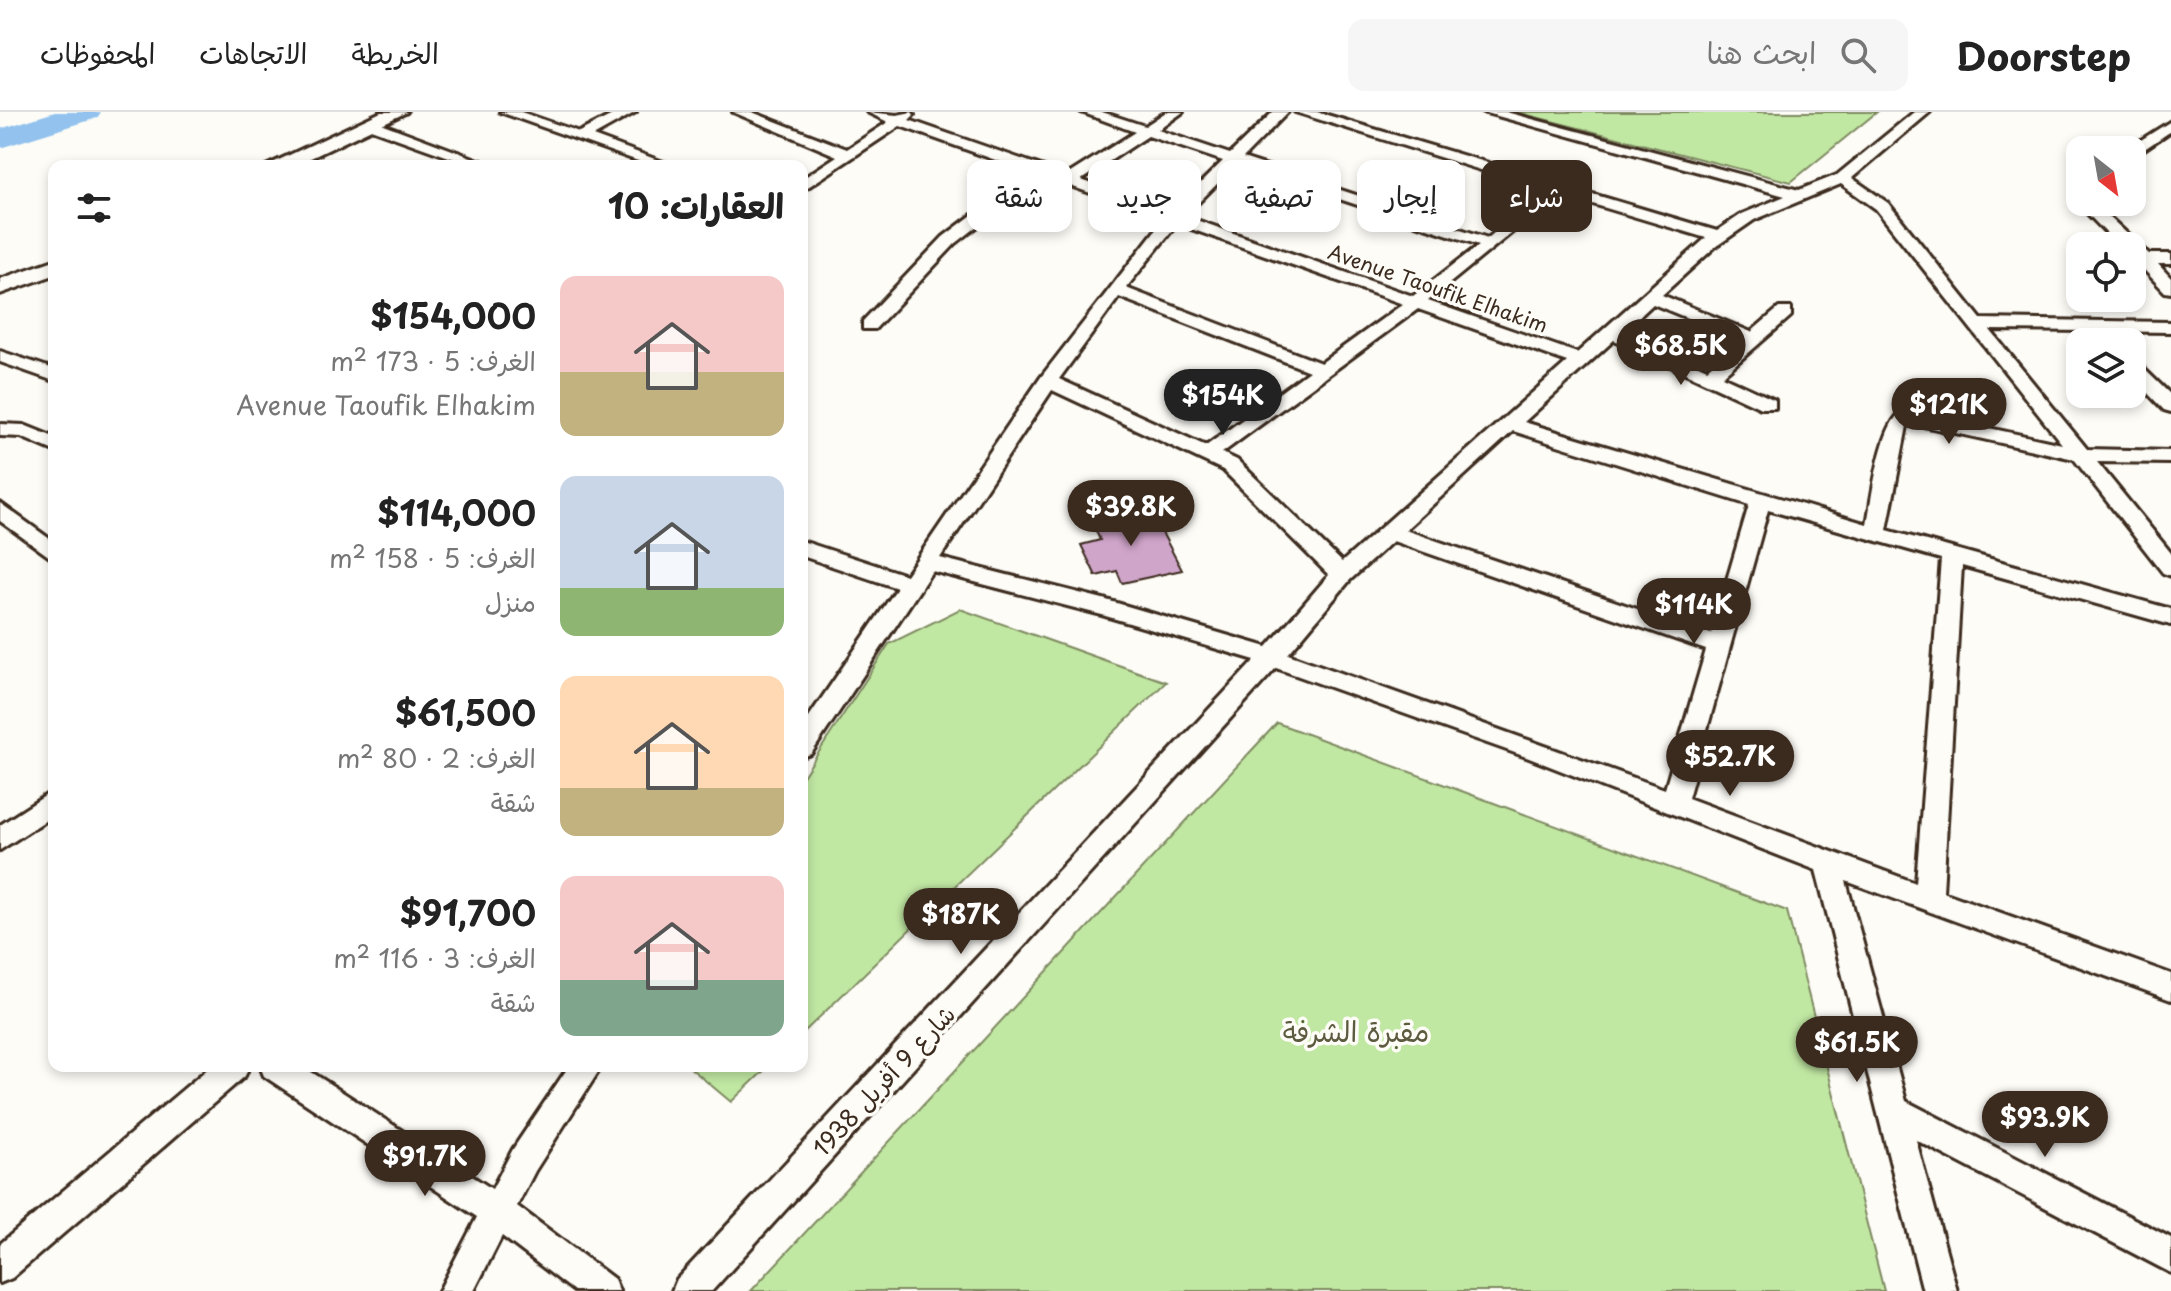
<!DOCTYPE html>
<html lang="ar">
<meta charset="utf-8">
<style>
:root{--surface:#fff;--page:#f6f6f6;--text:#222;--muted:#767676;--line:#e0e0e0;--accent:#3b2a1e}
body{margin:0;font-family:"Playpen Sans","Playpen Sans Arabic",sans-serif;background:var(--page);color:var(--text);direction:rtl;height:100vh;display:flex;flex-direction:column;font-size:30px;white-space:nowrap}
*{box-sizing:border-box;margin:0}
p{font-size:26px;color:var(--muted)}
.icon{flex:none;width:44px;height:44px;fill:none;stroke:currentColor;stroke-width:2;stroke-linecap:round;stroke-linejoin:round}
.map{position:relative;flex:1;overflow:hidden;direction:ltr}
.panel{position:absolute;left:48px;top:48px;width:760px;height:912px;display:flex;flex-direction:column;background:var(--surface);border-radius:16px;box-shadow:0 4px 12px #0003;direction:rtl}
.panel>*{flex:none}
.top-card{position:absolute;left:832px;top:48px;width:760px;height:72px;direction:rtl;display:flex;gap:16px}
.needle{width:52px;rotate:149deg}
.buttons{position:absolute;left:2066px;top:24px;display:grid;gap:16px}
.buttons a{display:grid;place-items:center;width:80px;height:80px;border-radius:16px;background:var(--surface);box-shadow:0 4px 12px #0003;font-size:40px}
.price{position:absolute;translate:-50% -68px;padding:0 18px;border-radius:28px;background:var(--accent);color:#fff;font-size:26px;line-height:52px;filter:drop-shadow(0 2px 4px #0008)}
.price::after{content:'';position:absolute;left:50%;top:48px;width:24px;height:18px;margin-left:-12px;background:inherit;clip-path:polygon(0 0,100% 0,50% 100%)}
.price.active{background:#222;color:#fff}
ul{padding:0;list-style:none}
li{display:flex;align-items:center;gap:24px;height:200px;padding:0 24px}
li span{display:grid;place-items:center;flex:none;width:224px;height:160px;border-radius:16px;color:#555}
li>.icon{margin-inline-start:auto}
span .icon{width:96px;height:96px;fill:#fffc;stroke-width:1}
li b{font-size:34px}
h2{display:flex;justify-content:space-between;align-items:center;height:96px;padding:0 24px;font-size:34px}
.chip{padding:0 28px;border-radius:16px;background:var(--surface);box-shadow:0 4px 12px #0003;font-size:28px;line-height:72px}
.chip.active{background:var(--accent);color:#fff}
header{display:flex;align-items:center;gap:48px;box-sizing:border-box;height:112px;padding:0 40px;background:var(--surface);border-bottom:2px solid var(--line)}
header strong{font-size:38px}
nav{display:flex;gap:44px;margin-inline-start:auto;font-size:28px}
.search{width:560px;height:72px;background:var(--page);display:flex;align-items:center;gap:20px;box-sizing:border-box;padding:0 28px;border-radius:16px;color:var(--muted);font-size:30px}
.map>svg:first-child{display:block}
</style>
<header>
<strong>Doorstep</strong>
<div class="search"><svg class="icon" aria-label="search" viewBox="0 0 24 24"><circle cx="10" cy="10" r="6"/><path d="M15 15l6 6"/></svg>ابحث هنا</div>
<nav><a>الخريطة</a><a>الاتجاهات</a><a>المحفوظات</a></nav>
</header>
<div class="map">
<svg width="2171" height="1179" viewBox="0 0 2171 1179">
<rect width="100%" height="100%" fill="#fdfcf7"/>
<filter id="ink" filterUnits="userSpaceOnUse"><feTurbulence type="fractalNoise" baseFrequency=".0125" numOctaves="2"/><feDisplacementMap in="SourceGraphic" scale="16" xChannelSelector="R" yChannelSelector="G"/><feConvolveMatrix kernelMatrix="1 2 1 2 8 2 1 2 1" color-interpolation-filters="sRGB"/></filter>
<g filter="url(#ink)">
<path fill="#c1e8a3" stroke="#7e8960" stroke-width="2" d="M1516,0H1877L1791,70Z
M960,497L1166,570L802,922V666L889,532Z
M1277,611L1787,799L1884,1179H751Z
M688,954H769L731,990Z"/>
<g fill="none" stroke-linecap="round" stroke-linejoin="round">
<path fill="#92c2ed" fill-rule="evenodd" d="M55,0H101L97,6L0,36V17Z"/>
</g>
<path fill="#d0a5ca" stroke="#3b2a1e" stroke-width="2" d="M1150,398L1182,458L1122,471L1117,459L1096,464L1081,433L1100,428L1092,410Z"/>
<g fill="none" stroke-linecap="round" stroke-linejoin="round">
<g stroke="#3b2a1e" stroke-width="6">
<path id="street" d="M500,0H521L579,20L618,0H636L593,24L674,54H652Z
M733,0H752L847,37L888,10L867,0L897,3L912,0L914,3L909,8L1067,63L1135,20L1081,0H1102L1145,14L1166,0H1183L1158,18L1230,42L1273,0H1288L1243,46L1488,126L1545,78L1295,0H1317L1717,119L1742,102L1785,84L1483,0H1506L1799,78L1837,63L1914,0H1930L1852,66L1888,91L1981,207L2171,210V220L1990,218L2087,337L2171,339V351L2097,350L2171,441V464L2163,461L2074,347L1910,311L1907,314L1887,418L2171,497V513L1962,454L1943,780L2171,862V888L1846,769L1906,989L2171,1126V1161L1916,1028L1957,1179H1923L1816,758L1529,646L1276,556L712,1179H672L677,1167L1255,548L1102,503L932,459L811,642L802,645V615L897,476L802,444V429L906,463L1041,265L1164,107L1042,64L955,132L875,217H863V209L943,125L1029,60L900,14L802,79V67L837,44ZM1148,24L1223,49L1172,99L1081,68ZM1236,53L1479,133L1413,184L1185,104ZM1841,72L1876,97L2062,332L1906,298C1881,304 1872,387 1867,412L1524,310L1614,228L1761,296H1775V288L1722,264L1791,204V196H1779L1751,220L1662,183L1715,135L1754,108ZM1559,82L1706,126L1577,241L1428,189ZM1177,112L1403,192L1321,251L1126,176ZM1119,185L1309,259L1206,334L1059,267ZM1653,192L1741,228L1707,257L1624,219ZM1418,197L1567,250L1342,450L1237,348L1222,341ZM1052,278L1223,358L1329,463L1267,535L1103,487L940,446ZM1513,319L1749,393L1711,522L1405,418ZM1768,398L1941,447L1916,771L1688,686ZM1393,429L1706,538L1665,677L1288,542L1350,468Z
M365,9H375L495,54H474L365,15Z
M2171,9V19L2137,42L2132,43V38H2125Z
M2080,86V90H2093L2149,142H2171V152H2158L2171,166V181L2165,180L2132,145V134H2119L2079,93L2076,90Z
M0,239L54,257V269L0,250Z
M2132,250L2138,251L2171,283V300L2164,298L2132,265Z
M0,312L24,313L54,325V339L21,325L0,324Z
M0,391L54,430V448L0,409Z
M54,678V703L0,738V713Z
M211,954H249L245,964L12,1166L0,1171V1132Z
M260,954H302L492,1077L513,1037L569,954H602L535,1059L517,1094L614,1167L619,1179H574L502,1124L474,1179H439L477,1105L264,964Z"/>
</g>
<g stroke="#3b2a1e" stroke-width="6">
<path id="secondary" d="M381,0H407L294,54H266Z
M54,148V163L0,182V167Z"/>
</g>
<use href="#street" fill="#fdfcf7" fill-rule="evenodd"/>
<use href="#secondary" fill="#fdfcf7" fill-rule="evenodd"/>
</g>
</g>
<g text-anchor="middle" dominant-baseline="central" stroke-width="7" stroke-linejoin="round" paint-order="stroke">
<g font-size="20" fill="#3b2a1e" stroke="#fdfcf7">
<text transform="translate(1438 176) rotate(19)">Avenue Taoufik Elhakim</text>
</g>
<g font-size="24" fill="#3b2a1e" stroke="#fdfcf7">
<text transform="translate(883 968) rotate(-47)">شارع 9 أفريل 1938</text>
</g>
<g font-size="28" fill="#5c5a3f" stroke="#fdfcf7">
<text x="1356" y="918">مقبرة الشرفة</text>
</g>
</g>
</svg>
<div class="buttons">
<a><svg class="needle" viewBox="-14 -14 28 28"><path d="M0-13l5 13h-10z" fill="#e53935"/><path d="M0 13l5-13h-10z" fill="#767676"/></svg></a>
<a><svg class="icon" aria-label="locate" viewBox="0 0 24 24"><circle cx="12" cy="12" r="6"/><path d="M12 2v4M12 18v4M2 12h4M18 12h4"/></svg></a>
<a><svg class="icon" aria-label="layers" viewBox="0 0 24 24"><path d="M12 4l9 5-9 5-9-5zM3 14l9 5 9-5"/></svg></a>
</div>
<b class="price" style="left:1681px;top:275px">$68.5K</b>
<b class="price active" style="left:1223px;top:325px">$154K</b>
<b class="price" style="left:1949px;top:334px">$121K</b>
<b class="price" style="left:1131px;top:436px">$39.8K</b>
<b class="price" style="left:1694px;top:534px">$114K</b>
<b class="price" style="left:1730px;top:686px">$52.7K</b>
<b class="price" style="left:961px;top:844px">$187K</b>
<b class="price" style="left:1857px;top:972px">$61.5K</b>
<b class="price" style="left:2045px;top:1047px">$93.9K</b>
<b class="price" style="left:425px;top:1086px">$91.7K</b>
<div class="top-card">
<a class="chip active">شراء</a>
<a class="chip">إيجار</a>
<a class="chip">تصفية</a>
<a class="chip">جديد</a>
<a class="chip">شقة</a>
</div>
<section class="panel">
<h2>العقارات: 10<svg class="icon" aria-label="filters" viewBox="0 0 24 24"><path d="M4 7h16M4 17h16"/><circle cx="9" cy="7" r="2"/><circle cx="15" cy="17" r="2"/></svg></h2>
<ul>
<li><span style="background:linear-gradient(#f6c9c9 60%,#c2b280 0)"><svg class="icon" aria-label="home" viewBox="0 0 24 24"><path d="M3 11l9-7 9 7M6 9v11h12V9"/></svg></span><div><b>$154,000</b><p>الغرف: 5 · 173 m²</p><p>Avenue Taoufik Elhakim</p></div></li>
<li><span style="background:linear-gradient(#c9d6e8 70%,#8fb573 0)"><svg class="icon" aria-label="home" viewBox="0 0 24 24"><path d="M3 11l9-7 9 7M6 9v11h12V9"/></svg></span><div><b>$114,000</b><p>الغرف: 5 · 158 m²</p><p>منزل</p></div></li>
<li><span style="background:linear-gradient(#ffd9b3 70%,#c2b280 0)"><svg class="icon" aria-label="home" viewBox="0 0 24 24"><path d="M3 11l9-7 9 7M6 9v11h12V9"/></svg></span><div><b>$61,500</b><p>الغرف: 2 · 80 m²</p><p>شقة</p></div></li>
<li><span style="background:linear-gradient(#f6c9c9 65%,#7fa58c 0)"><svg class="icon" aria-label="home" viewBox="0 0 24 24"><path d="M3 11l9-7 9 7M6 9v11h12V9"/></svg></span><div><b>$91,700</b><p>الغرف: 3 · 116 m²</p><p>شقة</p></div></li>
</ul>
</section>
</div>
